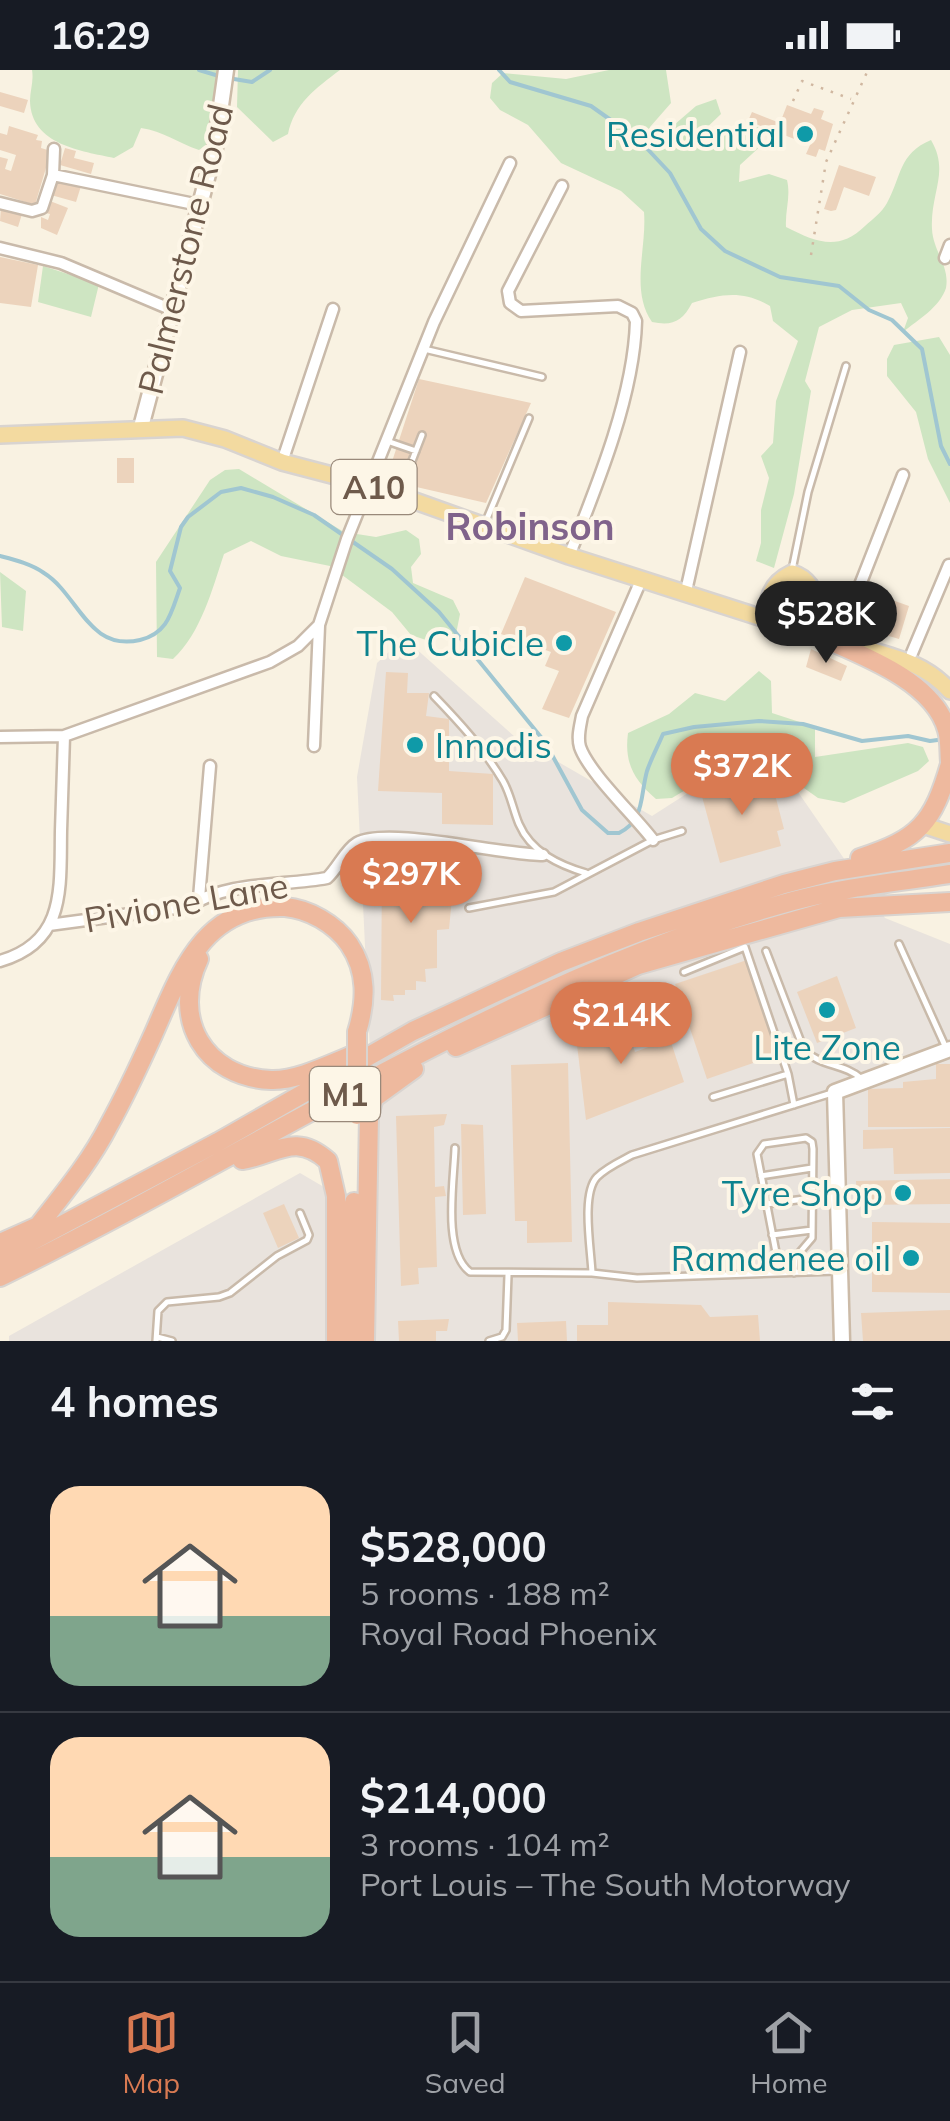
<!DOCTYPE html>
<meta charset="utf-8">
<style>
:root{--surface:#171b24;--page:#242831;--text:#f1f3f6;--muted:#9ea1a6;--line:#363941;--accent:#d97a52}
body{margin:0;font-family:Mulish,sans-serif;background:var(--page);color:var(--text);height:100vh;display:flex;flex-direction:column;font-size:38px;white-space:nowrap}
*{box-sizing:border-box;margin:0}
p{font-size:32px;color:var(--muted)}
.icon{flex:none;width:55px;height:55px;fill:none;stroke:currentColor;stroke-width:2;stroke-linecap:round;stroke-linejoin:round}
.map{position:relative;height:1271px;overflow:hidden}
.details{display:flex;flex-direction:column;background:var(--surface);flex:1}
.details>*{flex:none}
.price{position:absolute;translate:-50% -85px;padding:0 22px;border-radius:35px;background:var(--accent);color:#fff;font-size:32px;line-height:65px;filter:drop-shadow(0 2px 5px #0008)}
.price::after{content:'';position:absolute;left:50%;top:60px;width:30px;height:22px;margin-left:-15px;background:inherit;clip-path:polygon(0 0,100% 0,50% 100%)}
.price.selected{background:#222;color:#fff}
ul{padding:0;list-style:none}
li{display:flex;align-items:center;gap:30px;height:250px;padding:0 50px}
li+li{border-top:2px solid var(--line)}
li span{display:grid;place-items:center;flex:none;width:280px;height:200px;border-radius:30px;color:#555}
li>.icon{margin-inline-start:auto}
span .icon{width:120px;height:120px;fill:#fffc;stroke-width:1}
li b{font-size:42px}
h2{display:flex;justify-content:space-between;align-items:center;height:120px;padding:0 50px;font-size:42px}
.status{display:flex;justify-content:space-between;align-items:center;height:70px;padding:0 50px;background:var(--surface);direction:ltr}
.status svg{height:28px;fill:currentColor}
.tab-bar{display:flex;justify-content:space-around;align-items:center;height:140px;border-top:2px solid var(--line);background:var(--surface);font-size:28px;color:var(--muted)}
.tab-bar a{display:grid;justify-items:center;gap:5px}
.tab-bar .selected{color:var(--accent)}
.map>svg:first-child{display:block}
</style>
<div class="status"><b>16:29</b><svg viewBox="0 0 49 12"><path d="M0 12V9h3v3zM5 12V6h3v6zM10 12V3h3v9zM15 12V0h3v12zM26 1h20v11H26zM47 4h2v5h-2z"/></svg></div>
<div class="map">
<svg width="950" height="1271" viewBox="0 0 950 1271">
<rect width="100%" height="100%" fill="#f9f2e2"/>
<path fill="#e9e3dd" d="M404,568L515,667L652,746L716,705L764,700L798,722L885,848L950,874V1271H372L376,1108L357,707L377,593Z
M300,1103L329,1120V1271H9V1266Z"/>
<path fill="#cee5c2" d="M32,0H217L207,74L199,80C178,73 163,61 141,58L133,77L114,88C82,81 31,75 30,31C30,20 34,11 32,0Z
M238,0H340C316,18 294,34 288,64L273,72L237,37Z
M609,0H666L671,33L650,57L659,68L696,36L716,29L721,44L700,64L729,57H762L764,73L740,95L739,112L769,104L787,110C791,127 785,140 786,157C816,172 838,182 865,156C873,149 882,142 887,133C902,106 898,84 931,70C950,102 930,123 932,159C933,181 950,196 946,218C940,237 918,250 903,262L908,248L901,233L852,240L819,257L805,311L811,321L794,424L774,498L756,491L761,473V440L769,408L761,386L773,373L776,331L798,271L773,251L770,236C742,220 722,224 692,233C682,252 672,256 652,252C630,220 647,178 644,142L621,121L561,93L528,55L500,40L490,28L492,13L503,3L566,9Z
M43,196L99,214L91,247L38,232Z
M939,267L950,285V433L928,389L916,342L887,306V289L894,275Z
M239,399L344,462L376,467L406,460L419,469L421,484L411,497L413,513L453,530L460,544L456,564L426,570L411,565L392,542L330,496L281,486L251,471L224,484C212,520 201,563 173,589L157,587L156,492L210,410L225,400Z
M0,502L26,521L23,561L2,557Z
M759,601L771,611L772,643L815,657V687L908,673L923,677L929,691L918,701L844,733L818,728L780,701L764,698L714,703L672,728L656,729C634,710 624,693 628,663L669,644L695,623L725,631Z"/>
<g fill="none" stroke-linecap="round" stroke-linejoin="round">
<path stroke="#a0c6d1" stroke-width="4" d="M199,0L219,6
M499,0L510,12L591,36L639,70L670,103L701,159L725,181L780,207L839,216L869,240L892,250L922,279L941,376L950,394
M228,8L252,12L270,0
M0,486C15,490 31,494 44,503C79,525 88,582 140,570C168,563 171,543 180,518L170,501L181,457L188,447L221,422L241,418L273,427L314,445L392,499L439,542L545,672L582,740L608,763H619C645,750 640,726 647,701C651,689 658,676 663,664L694,657L759,651L803,654L862,671L908,666L930,671L945,669"/>
</g>
<path fill="#ecd3bc" d="M0,22L28,30L24,43L0,36Z
M787,35L811,44L814,38L824,41L821,49L833,54L825,81L819,79L816,87L806,84L810,75L748,51L752,42L780,53Z
M9,56L38,65L36,70L42,71L41,78L51,81L35,135L0,124V87L8,89L5,99L11,101L16,85L0,80V63L7,65Z
M65,78L76,81L74,88L94,93L91,104L60,95Z
M839,95L876,107L869,126L844,117L836,140L831,141L824,139Z
M55,109L81,116L76,132L51,125Z
M50,131L68,138L57,165L41,158V147L48,150L50,144L46,143Z
M1,137L22,144L18,157L0,151Z
M0,187L38,195L31,237L0,233Z
M419,309L531,333L486,433L386,410Z
M117,388H134V413H117Z
M525,507L616,542L569,648L542,639L559,601L545,596L551,582L501,564Z
M864,520L909,536L899,569L855,556Z
M811,579L847,596L841,611L806,597Z
M386,602L408,603L407,623H429L426,646L449,649V701L493,704V755L442,754V723L378,721Z
M747,704L753,722L773,717L784,759L777,761L781,776L720,793L700,719Z
M382,797H429L428,808H454L449,859L437,860V898L425,899L426,912L416,911V920H405V925H393L394,931L381,930Z
M747,890L779,984L707,1009L675,914Z
M837,906L856,958L817,973L797,922Z
M605,946L609,957L624,951L635,982L670,969L684,1012L586,1050L575,958Z
M568,993L572,1172L527,1173V1151H515L511,995Z
M936,994H950V1057H868V1019L903,1018V1012L936,1009Z
M447,1044L444,1055L434,1057L435,1117L444,1116L446,1126L435,1127L437,1197L418,1198L419,1214L401,1216L396,1046Z
M461,1054L483,1055L486,1144L463,1145Z
M950,1058V1103L894,1104L893,1078L863,1079V1060Z
M950,1109V1134L857,1135L856,1111Z
M284,1134L299,1168L278,1178L263,1143Z
M872,1152L950,1153V1223L872,1222Z
M608,1232L701,1235L710,1247L758,1245L760,1271H577V1255H608Z
M950,1240V1271H863L861,1243Z
M449,1249L447,1261H436V1271H399L398,1251Z
M566,1251L567,1271H518L517,1253Z"/>
<g fill="none" stroke-linecap="round" stroke-linejoin="round">
<g stroke="#c9baaa" stroke-width="10">
<path id="lane" d="M424,279L542,307
M387,371L416,381
M405,409L422,365
M486,451L529,348
M792,500L808,422L846,296
M434,626C459,652 484,679 503,711C511,725 513,740 519,754C531,782 559,795 586,803
M469,838L554,822L653,770L682,761
M899,874L946,978
M766,881L804,980C821,997 844,993 862,1009
M684,902L745,877L788,1004L794,1035
M713,1027L788,1004
M455,1078C454,1111 442,1181 470,1202L592,1203L637,1208L836,1201
M761,1106L812,1098
M766,1134L812,1128
M772,1165L812,1160
M592,1203C591,1179 581,1124 597,1107C607,1097 621,1091 632,1085L832,1023
M780,1203L757,1084L764,1074L806,1068L812,1072L813,1079L812,1168L795,1188L794,1203
M157,1267L172,1271
M156,1271L158,1241L167,1232L219,1227L230,1223L277,1186L307,1170L309,1165L300,1143
M489,1271L502,1267L506,1260L508,1205"/>
</g>
<g stroke="#c9baaa" stroke-width="15">
<path id="street" d="M53,105L199,135
M562,116L508,221L510,233L521,241L618,236L632,243L636,251C634,326 597,416 569,486
M0,133L32,141L42,138L53,105L54,79
M0,178L61,193L170,239
M945,188L950,175
M282,392L333,239
M642,508L582,646C580,657 577,667 580,677C589,703 635,746 653,770
M686,521L740,282
M840,566L903,405
M912,583L949,495
M0,667L64,666
M314,676L319,556
M199,828L210,696
M49,855L190,836C226,811 284,816 327,808C338,798 345,780 357,773C387,756 502,785 543,785
M0,891C66,872 60,819 61,761C62,730 63,698 64,666L270,592L298,576L319,555L347,469L434,252L510,93"/>
</g>
<g stroke="#ccbba8" stroke-width="19">
<path id="secondary" d="M141,357L215,78L226,0
M842,1271L835,1022L950,979"/>
</g>
<g stroke="#d9d4d0" stroke-width="20">
<path id="primary" d="M0,365L183,358L225,369L282,392L370,415L569,486L831,570
M776,552L768,543C767,524 775,511 792,503C823,512 812,547 837,564C845,570 858,571 868,573
M859,577C894,587 925,593 950,621
M923,755L950,764"/>
</g>
<g stroke="#d9d4d0" stroke-width="22">
<path id="highway" d="M823,568C864,586 934,612 947,660C950,670 949,681 950,692
M860,788C919,769 933,753 950,694
M199,889C171,949 204,1007 271,1010C297,1011 330,994 353,985
M456,977L638,895L839,838L950,832
M242,1090C276,1085 295,1061 328,1091L336,1126V1271
M39,1155C64,1123 90,1092 109,1055C125,1026 139,996 153,965C180,904 203,834 285,837C309,839 335,854 349,874C368,902 366,932 357,962
M0,1173L36,1157
M0,1188L218,1072L413,961L561,892L639,862L784,814L835,801L950,783
M0,1207C263,1079 508,909 793,831C844,817 898,812 950,804
M350,1271L354,1132
M365,1271L369,1045L374,1028L414,999"/>
</g>
<path stroke="#d0b7a0" stroke-width="2.5" stroke-dasharray="2.5 8" stroke-linecap="butt" d="M793,31L802,11L851,29
M811,185L826,92L868,0"/>
<use href="#lane" stroke="#fff" stroke-width="5"/>
<use href="#street" stroke="#fff" stroke-width="10"/>
<use href="#secondary" stroke="#fff" stroke-width="14"/>
<use href="#primary" stroke="#f3daa0" stroke-width="15"/>
<use href="#highway" stroke="#eeb99e" stroke-width="18"/>
<g stroke="#d9d4d0" stroke-width="22" stroke-linecap="butt">
<path id="highway-bridge" d="M357,962V1045"/>
</g>
<use href="#highway-bridge" stroke="#eeb99e" stroke-width="18"/>
</g>
<g fill="#0f9aa8" stroke="#fdf6e7" stroke-width="4">
<circle cx="805" cy="64" r="10"/>
<circle cx="564" cy="573" r="10"/>
<circle cx="415" cy="675" r="10"/>
<circle cx="827" cy="940" r="10"/>
<circle cx="903" cy="1123" r="10"/>
<circle cx="911" cy="1188" r="10"/>
</g>
<g text-anchor="middle" dominant-baseline="central" stroke-width="8" stroke-linejoin="round" paint-order="stroke">
<g fill="#fdf6e7" stroke="#99897a" stroke-width="2.5">
<rect x="331.5" y="390" width="85" height="54" rx="8"/>
<rect x="310" y="997" width="70" height="54" rx="8"/>
</g>
<g font-size="32" font-weight="bold" fill="#6e5a4b">
<text x="374" y="417">A10</text>
<text x="345" y="1024">M1</text>
</g>
<g font-size="35" fill="#0d838f" stroke="#fdf6e7" text-anchor="end">
<text x="785" y="64">Residential</text>
<text x="544" y="573">The Cubicle</text>
<text x="435" y="675" text-anchor="start">Innodis</text>
<text x="827" y="977" text-anchor="middle">Lite Zone</text>
<text x="883" y="1123">Tyre Shop</text>
<text x="891" y="1188">Ramdenee oil</text>
</g>
<g font-size="35" fill="#6e5a4b" stroke="#fdf6e7">
<text transform="translate(185 179) rotate(-76)">Palmerstone Road</text>
<text transform="translate(186 832) rotate(-10)">Pivione Lane</text>
</g>
<g font-size="38" font-weight="bold" fill="#80638b" stroke="#fdf6e7">
<text x="530" y="456">Robinson</text>
</g>
</g>
</svg>
<b class="price selected" style="left:826px;top:596px">$528K</b>
<b class="price" style="left:742px;top:748px">$372K</b>
<b class="price" style="left:411px;top:856px">$297K</b>
<b class="price" style="left:621px;top:997px">$214K</b>
</div>
<section class="details">
<h2>4 homes<svg class="icon" aria-label="filters" viewBox="0 0 24 24"><path d="M4 7h16M4 17h16"/><circle cx="9" cy="7" r="2"/><circle cx="15" cy="17" r="2"/></svg></h2>
<ul>
<li><span style="background:linear-gradient(#ffd9b3 65%,#7fa58c 0)"><svg class="icon" aria-label="home" viewBox="0 0 24 24"><path d="M3 11l9-7 9 7M6 9v11h12V9"/></svg></span><div><b>$528,000</b><p>5 rooms · 188 m²</p><p>Royal Road Phoenix</p></div></li>
<li><span style="background:linear-gradient(#ffd9b3 60%,#7fa58c 0)"><svg class="icon" aria-label="home" viewBox="0 0 24 24"><path d="M3 11l9-7 9 7M6 9v11h12V9"/></svg></span><div><b>$214,000</b><p>3 rooms · 104 m²</p><p>Port Louis – The South Motorway</p></div></li>
</ul>
</section>
<nav class="tab-bar">
<a class="selected"><svg class="icon" aria-label="map" viewBox="0 0 24 24"><path d="M3 6l6-2 6 2 6-2v14l-6 2-6-2-6 2zM9 4v14M15 6v14"/></svg>Map</a>
<a><svg class="icon" aria-label="saved" viewBox="0 0 24 24"><path d="M7 4h10v16l-5-4-5 4z"/></svg>Saved</a>
<a><svg class="icon" aria-label="home" viewBox="0 0 24 24"><path d="M3 11l9-7 9 7M6 9v11h12V9"/></svg>Home</a>
</nav>
